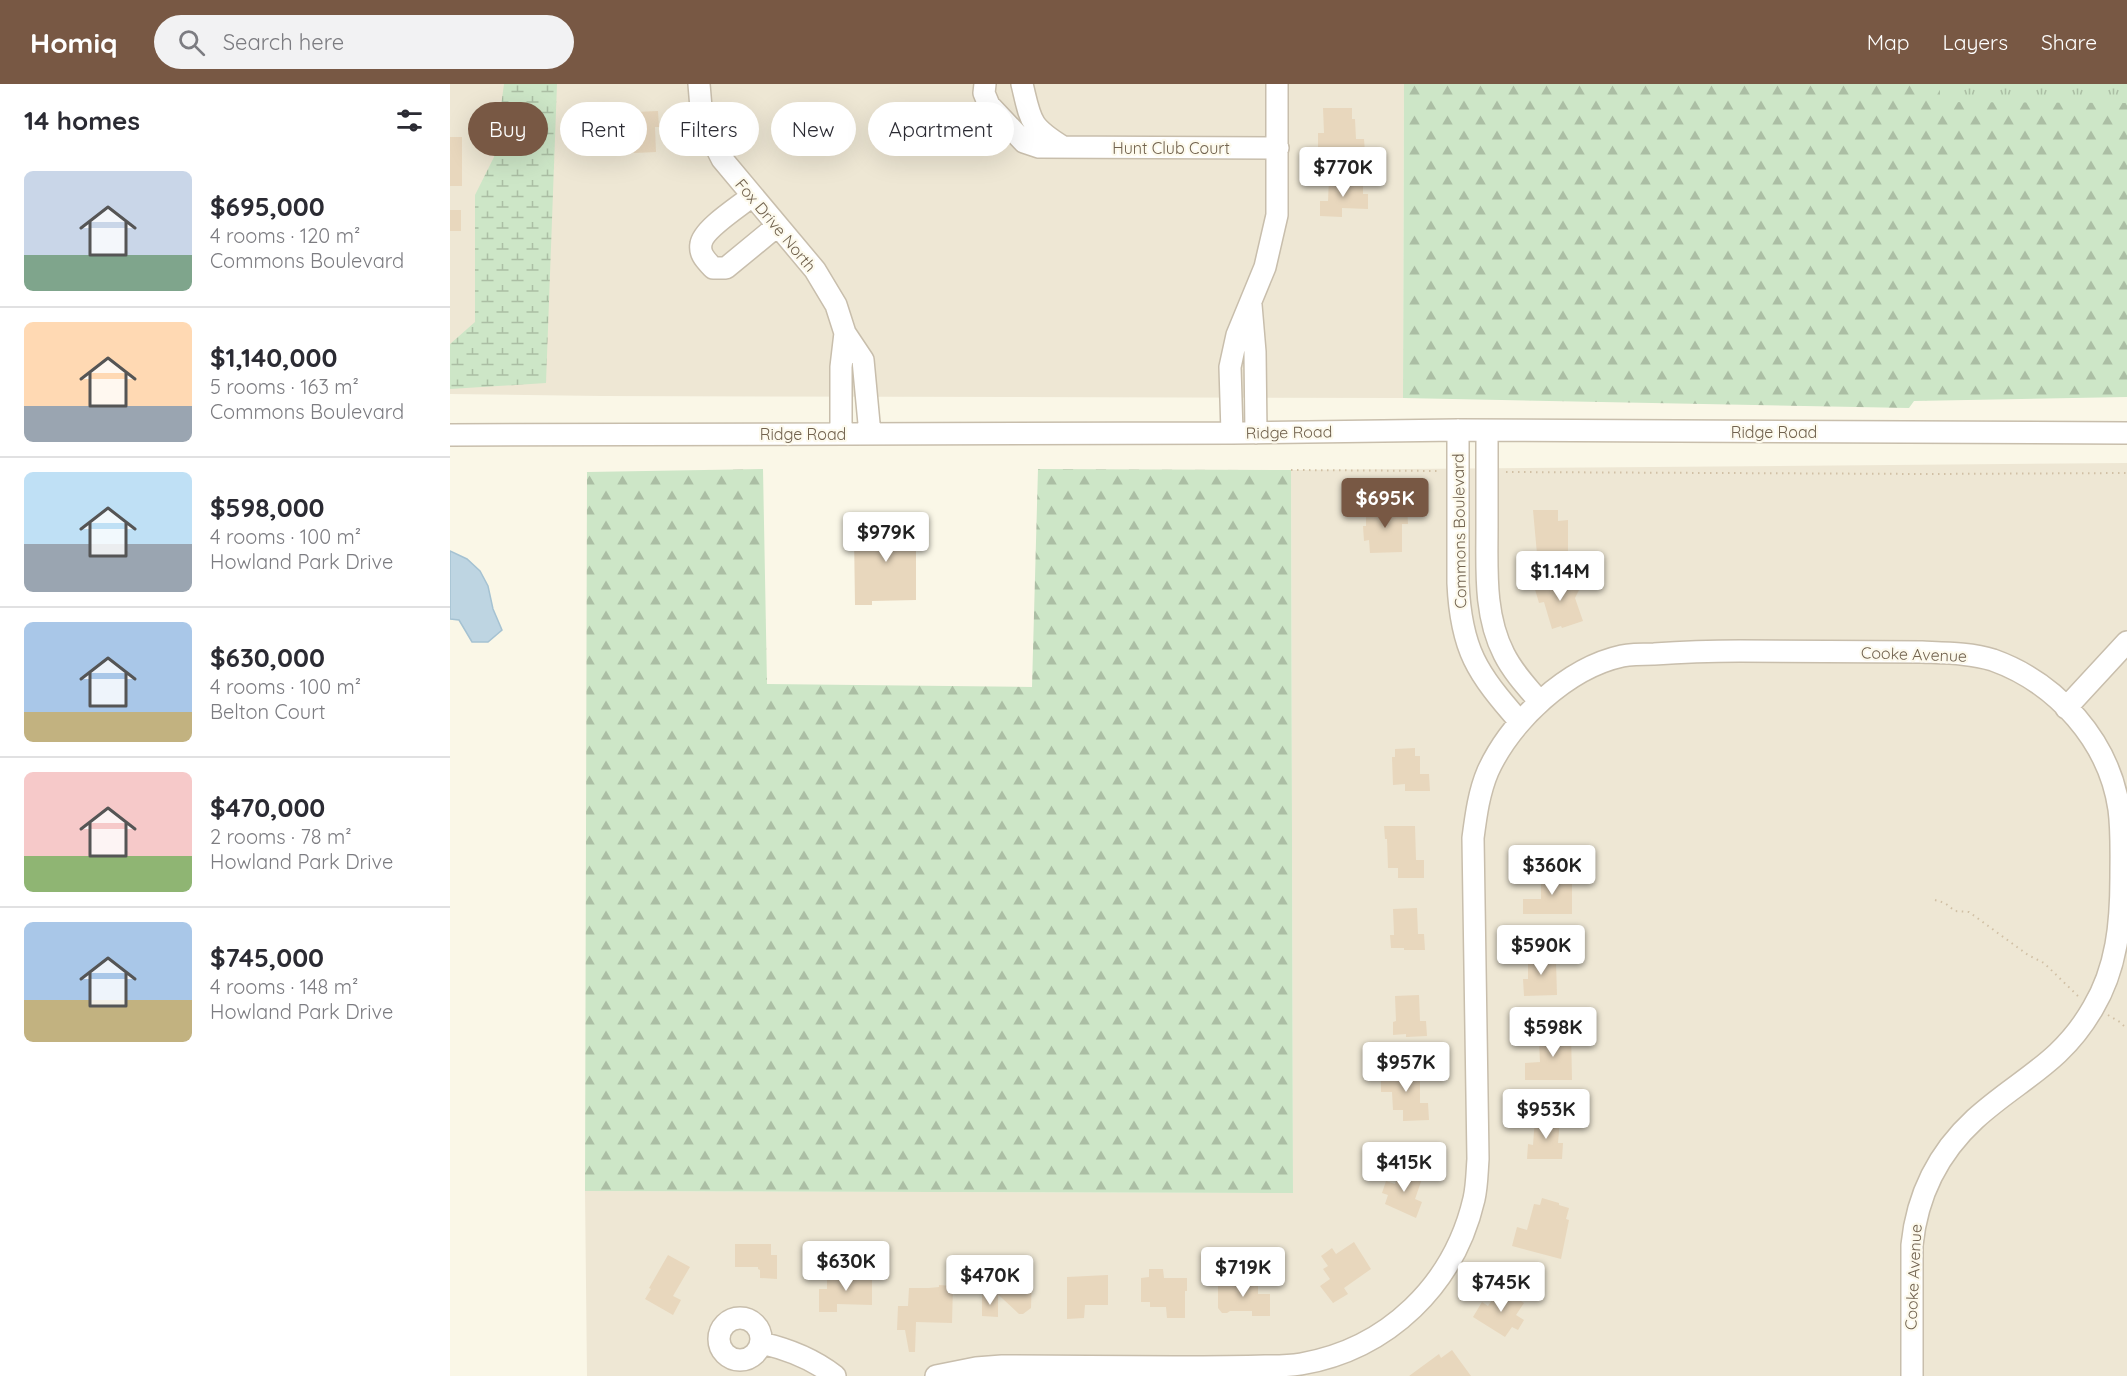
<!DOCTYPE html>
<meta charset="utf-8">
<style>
:root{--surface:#fff;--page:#f2f2f3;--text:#2b2b33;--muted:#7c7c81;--line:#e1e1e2;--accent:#785844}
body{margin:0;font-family:Quicksand,sans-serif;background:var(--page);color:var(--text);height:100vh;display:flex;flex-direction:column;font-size:22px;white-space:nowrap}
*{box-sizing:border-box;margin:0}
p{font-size:20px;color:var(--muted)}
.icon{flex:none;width:33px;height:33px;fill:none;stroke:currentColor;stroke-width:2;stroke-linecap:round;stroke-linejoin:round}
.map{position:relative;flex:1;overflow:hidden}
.panel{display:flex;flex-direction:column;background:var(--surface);width:450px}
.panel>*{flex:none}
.banner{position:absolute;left:18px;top:18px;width:570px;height:54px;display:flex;gap:12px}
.price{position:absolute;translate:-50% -51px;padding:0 14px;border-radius:6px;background:#fff;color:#222;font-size:20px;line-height:39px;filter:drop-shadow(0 2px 3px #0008)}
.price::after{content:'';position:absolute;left:50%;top:36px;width:18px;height:14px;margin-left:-9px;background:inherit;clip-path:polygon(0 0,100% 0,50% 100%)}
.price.active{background:var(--accent);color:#fff}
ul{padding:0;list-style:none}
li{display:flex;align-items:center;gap:18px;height:150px;padding:0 24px}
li+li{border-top:2px solid var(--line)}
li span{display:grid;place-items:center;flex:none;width:168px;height:120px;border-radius:9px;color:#555}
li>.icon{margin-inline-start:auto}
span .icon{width:72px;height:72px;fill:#fffc;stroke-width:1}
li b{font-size:26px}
h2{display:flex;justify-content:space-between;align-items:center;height:72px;padding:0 24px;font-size:26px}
.chip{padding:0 21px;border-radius:27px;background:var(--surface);box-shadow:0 6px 24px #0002;font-size:21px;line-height:54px}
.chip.active{background:var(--accent);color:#fff}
header{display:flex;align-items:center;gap:36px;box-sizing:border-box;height:84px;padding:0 30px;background:var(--accent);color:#fff}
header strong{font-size:28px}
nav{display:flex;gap:33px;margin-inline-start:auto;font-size:21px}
.search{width:420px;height:54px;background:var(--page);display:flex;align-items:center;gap:15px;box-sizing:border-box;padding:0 21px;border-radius:33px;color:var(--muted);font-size:22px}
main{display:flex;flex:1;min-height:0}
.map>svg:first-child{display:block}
</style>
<header>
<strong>Homiq</strong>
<div class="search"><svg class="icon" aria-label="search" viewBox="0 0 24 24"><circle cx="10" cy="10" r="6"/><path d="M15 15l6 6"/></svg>Search here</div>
<nav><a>Map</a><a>Layers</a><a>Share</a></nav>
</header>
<main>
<section class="panel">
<h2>14 homes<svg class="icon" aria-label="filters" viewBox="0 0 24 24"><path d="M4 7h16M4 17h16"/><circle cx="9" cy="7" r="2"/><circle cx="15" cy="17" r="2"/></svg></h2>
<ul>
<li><span style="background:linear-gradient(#c9d6e8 70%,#7fa58c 0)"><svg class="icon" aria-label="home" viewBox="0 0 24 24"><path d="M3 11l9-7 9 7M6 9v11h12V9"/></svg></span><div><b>$695,000</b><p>4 rooms · 120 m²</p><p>Commons Boulevard</p></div></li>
<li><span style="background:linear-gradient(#ffd9b3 70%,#9aa5b1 0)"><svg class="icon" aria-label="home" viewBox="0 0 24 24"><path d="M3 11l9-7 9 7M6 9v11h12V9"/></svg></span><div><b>$1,140,000</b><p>5 rooms · 163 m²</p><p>Commons Boulevard</p></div></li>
<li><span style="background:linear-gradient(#bfe0f5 60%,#9aa5b1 0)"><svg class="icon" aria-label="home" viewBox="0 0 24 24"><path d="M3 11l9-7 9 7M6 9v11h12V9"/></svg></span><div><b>$598,000</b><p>4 rooms · 100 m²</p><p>Howland Park Drive</p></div></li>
<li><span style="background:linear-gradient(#a9c7e8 75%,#c2b280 0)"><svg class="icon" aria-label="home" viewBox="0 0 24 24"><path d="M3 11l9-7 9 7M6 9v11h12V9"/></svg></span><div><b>$630,000</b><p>4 rooms · 100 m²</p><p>Belton Court</p></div></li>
<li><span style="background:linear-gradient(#f6c9c9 70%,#8fb573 0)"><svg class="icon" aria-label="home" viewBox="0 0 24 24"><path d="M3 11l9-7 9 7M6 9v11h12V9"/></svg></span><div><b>$470,000</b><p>2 rooms · 78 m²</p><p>Howland Park Drive</p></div></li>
<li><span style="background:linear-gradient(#a9c7e8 65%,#c2b280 0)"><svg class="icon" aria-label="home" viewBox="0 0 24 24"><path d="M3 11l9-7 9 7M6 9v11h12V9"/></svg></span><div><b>$745,000</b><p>4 rooms · 148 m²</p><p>Howland Park Drive</p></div></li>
</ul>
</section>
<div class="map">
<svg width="1677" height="1292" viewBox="0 0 1677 1292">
<defs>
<pattern id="forest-firs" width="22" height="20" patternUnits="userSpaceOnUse" patternTransform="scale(1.5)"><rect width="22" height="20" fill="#cde6c7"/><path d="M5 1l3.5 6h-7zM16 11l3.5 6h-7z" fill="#abbea4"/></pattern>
<pattern id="wetland-marsh" width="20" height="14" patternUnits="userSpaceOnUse" patternTransform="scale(1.5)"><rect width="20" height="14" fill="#cde6c7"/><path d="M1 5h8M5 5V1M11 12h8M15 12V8" fill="none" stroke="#abbea4"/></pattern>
<pattern id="park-tufts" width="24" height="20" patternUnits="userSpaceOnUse" patternTransform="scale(1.5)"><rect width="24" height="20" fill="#cde6c7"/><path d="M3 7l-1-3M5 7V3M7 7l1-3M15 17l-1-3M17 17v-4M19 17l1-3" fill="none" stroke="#abbea4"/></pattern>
</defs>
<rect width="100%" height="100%" fill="#faf7e7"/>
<path fill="#eee7d4" d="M0,0H954L953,314L152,312L0,310Z
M1677,379V1292H137L135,1107L843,1109L841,386Z"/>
<path fill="url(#forest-firs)" d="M954,0H1677V313L1464,317L1459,324L953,314Z
M313,385L317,600L582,603L588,385L841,386L843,1109L135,1107L137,388Z"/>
<path fill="url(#wetland-marsh)" d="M54,0H107L96,299L0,305V260L25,238V111L44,73Z"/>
<path fill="url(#park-tufts)" d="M1490,0H1677V19L1490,18Z"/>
<path fill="#bed5e2" stroke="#a5c2d2" stroke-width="1.5" d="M0,467L17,475L30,487L38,502L43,525L52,546L38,558H22L9,536L0,535Z"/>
<path fill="#e8d7bd" d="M873,24H902V35H905L906,55H914L915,68H895V65H868V49H874Z
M208,27L209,43H205L206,68L184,69L183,61H176L175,42H186V28Z
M0,53H12V102H0Z
M879,94H898V100L913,101V110H918V125L892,124V133L870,132V117H878Z
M0,126H11V147H0Z
M957,422L958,440H952V468L920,469L919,456L914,457L913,442H916V432L919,430V423Z
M1083,426H1108V437L1118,436V469L1087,470Z
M451,429L452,440H466V516L422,517V521H405L404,451H431V430Z
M1106,494L1107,497L1114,494L1119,496L1120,502L1129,506L1125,514L1133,537L1112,544L1111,542L1102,545L1094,518L1089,519L1084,502Z
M965,664V672H970V690H979L980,707H955V700L943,701L942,673H945V665Z
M934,742H965L966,776H974V794H948V784H938L937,755H935Z
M1091,790H1122V830H1073V815H1091Z
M967,824L968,850H974L975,866H954V864H941L940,851H944L943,825Z
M1104,869V878H1106L1107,911L1074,912L1073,895H1078V878H1080V870Z
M969,911L970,937H976L977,952L956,953V950L943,951V938L946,937L945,912Z
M1121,946L1122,996H1075V979L1090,978L1089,958H1094L1093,947Z
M970,984V1019H978L979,1036L953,1037V1026H943L942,1008H931V996H935V985Z
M1085,1034L1110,1035L1108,1059H1113L1112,1075H1077L1078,1060L1083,1061Z
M950,1084L973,1092L965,1115L972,1118L966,1134L935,1120L938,1111L932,1109L936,1097L945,1100Z
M1092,1114L1109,1119V1121L1119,1124L1116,1135L1119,1136L1111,1175L1062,1162L1067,1143L1077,1146L1084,1120L1090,1121Z
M904,1158L921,1185L894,1204L898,1210L883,1219L870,1202L880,1195L873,1185L878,1182L871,1172L882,1164L886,1170Z
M285,1160H321V1171H327V1195L310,1194V1186L308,1185V1183H285Z
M218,1171L240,1183L223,1212L231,1216L223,1231L195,1215L201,1205L199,1204Z
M699,1185H713L714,1194H737V1207H735V1234H717L716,1223H700V1218H691V1194L699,1193Z
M399,1190H422V1221L387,1220V1228H369V1205H377V1193H399Z
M658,1191V1221H635L634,1234L617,1235V1193Z
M540,1192L582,1193L581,1224L573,1230H569L539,1202Z
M781,1195V1198L808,1199V1210H820V1232H802V1227H780L777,1229H772L768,1224V1196Z
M489,1201L503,1202L502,1239L466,1238L465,1268H459L455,1246H447L448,1222H458L459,1204H479L489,1203Z
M1053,1205L1074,1219L1066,1231L1074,1236L1068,1246L1062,1243L1055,1253L1023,1233L1032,1218L1038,1222L1046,1210L1049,1212Z
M532,1211H548V1233L532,1232Z
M1002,1266L1021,1292H959L989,1270L991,1274Z"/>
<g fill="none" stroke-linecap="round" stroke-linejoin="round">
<g stroke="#c8beac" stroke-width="24">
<path id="minor" d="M249,0L251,24L256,43L272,75L365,186L386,221L395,249L413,276L420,350
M535,0L534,9L539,21L574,58L589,63L828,64
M572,0C581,37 579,42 613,63
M302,112C290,122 253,145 251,160C249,171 257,177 263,184H276L327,142
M801,221L805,268L806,349
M1008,346V499C1011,566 1027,589 1070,638
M1037,347C1037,379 1037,411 1037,444C1037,486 1034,531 1054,570C1063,588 1077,603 1090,618
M782,349L780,283L787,251L815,183L827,131V0
M391,350V283L395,249
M0,351L782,349L1008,346L1677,349
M1616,624L1677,558
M269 1255a21 21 0 1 1 42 0a21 21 0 1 1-42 0Z
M311,1259C338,1265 363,1275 385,1292
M486,1292L526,1284L552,1282C609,1282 667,1283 724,1283C754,1283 785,1283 815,1282C827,1282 839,1282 851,1280C938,1265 1004,1201 1024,1115C1027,1102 1027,1088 1028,1075L1023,754C1026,731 1029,708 1038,687C1061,637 1117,584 1172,572C1182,570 1193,570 1204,570C1232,568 1261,567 1290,567C1350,567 1411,568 1472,568C1495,569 1521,569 1543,576C1607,599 1659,657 1669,725C1672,748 1671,770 1671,793C1671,839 1667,884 1643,924C1611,980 1569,995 1525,1035C1488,1069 1467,1112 1462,1161V1292"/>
</g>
<path stroke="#d1c0a5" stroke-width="2" stroke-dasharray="1.5 4.5" stroke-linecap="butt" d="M841,386L990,387
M1056,388L1478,390L1677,389
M1485,816L1495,819L1505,827L1519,828L1578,871L1594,879L1630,914
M1658,931L1670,938L1677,945"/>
<use href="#minor" stroke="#fff" stroke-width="21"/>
</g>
<g text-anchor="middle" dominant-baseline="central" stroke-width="4.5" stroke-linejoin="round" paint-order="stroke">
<g font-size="16" fill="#71624e" stroke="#fdfaed">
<text x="721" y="64">Hunt Club Court</text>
<text transform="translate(326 141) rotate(50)">Fox Drive North</text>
<text transform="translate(839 348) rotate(-1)">Ridge Road</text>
<text x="1324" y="348">Ridge Road</text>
<text x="353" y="350">Ridge Road</text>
<text transform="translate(1009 447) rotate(-91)">Commons Boulevard</text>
<text transform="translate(1464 570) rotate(2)">Cooke Avenue</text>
<text transform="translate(1463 1193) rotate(-87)">Cooke Avenue</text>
</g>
</g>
</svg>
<b class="price" style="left:893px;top:114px">$770K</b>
<b class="price active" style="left:935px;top:445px">$695K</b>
<b class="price" style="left:436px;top:479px">$979K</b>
<b class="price" style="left:1110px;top:518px">$1.14M</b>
<b class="price" style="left:1102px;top:812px">$360K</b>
<b class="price" style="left:1091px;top:892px">$590K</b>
<b class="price" style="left:1103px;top:974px">$598K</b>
<b class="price" style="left:956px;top:1009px">$957K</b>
<b class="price" style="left:1096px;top:1056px">$953K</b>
<b class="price" style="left:954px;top:1109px">$415K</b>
<b class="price" style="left:396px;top:1208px">$630K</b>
<b class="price" style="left:793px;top:1214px">$719K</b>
<b class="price" style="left:540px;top:1222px">$470K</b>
<b class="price" style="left:1051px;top:1229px">$745K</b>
<div class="banner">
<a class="chip active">Buy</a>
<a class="chip">Rent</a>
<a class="chip">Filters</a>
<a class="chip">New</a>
<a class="chip">Apartment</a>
</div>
</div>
</main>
